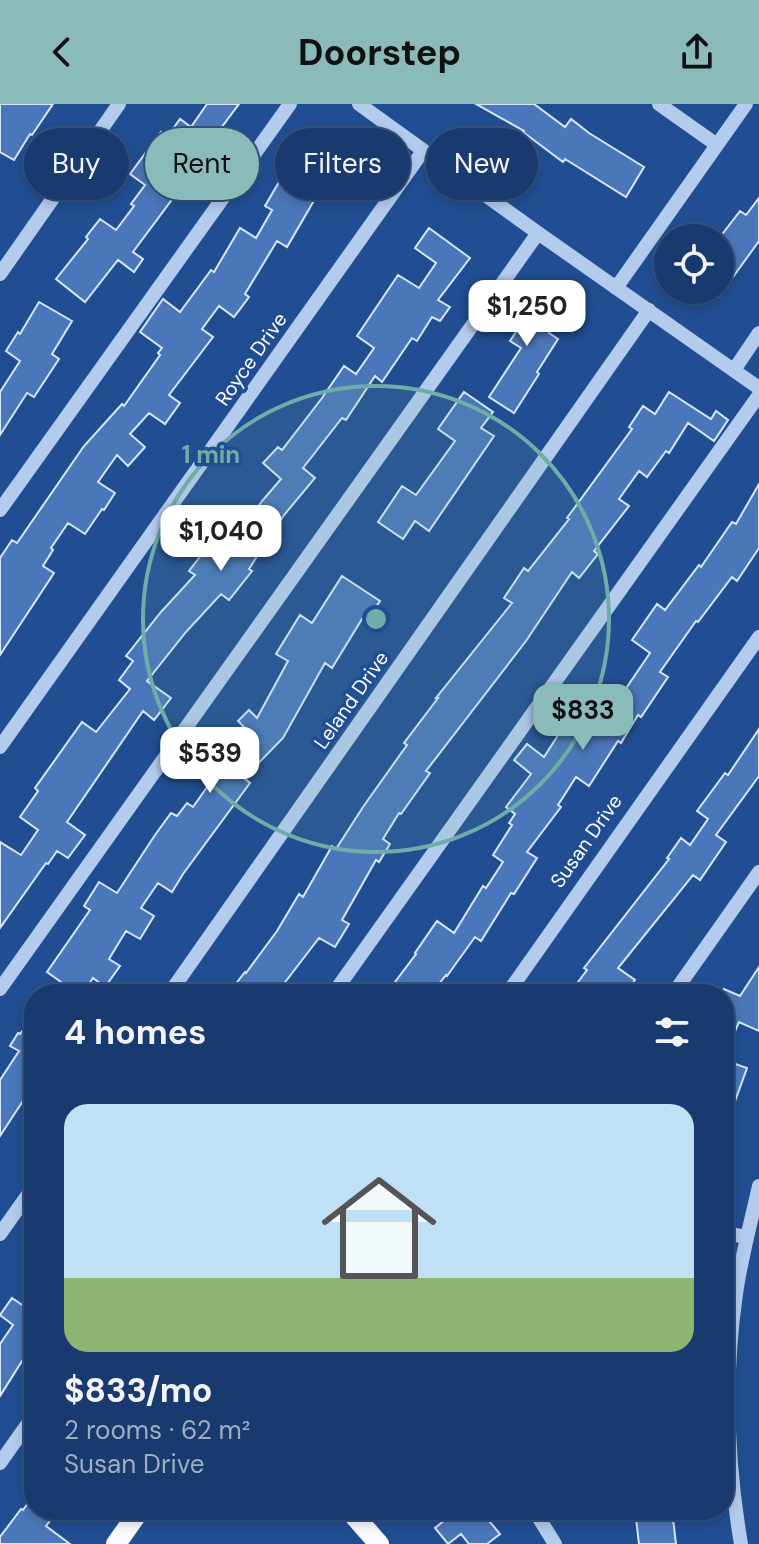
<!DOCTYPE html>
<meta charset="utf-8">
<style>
:root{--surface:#193a6e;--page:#264576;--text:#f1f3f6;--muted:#9fadc2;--line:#375481;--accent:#8bbbb9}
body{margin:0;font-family:"DM Sans",sans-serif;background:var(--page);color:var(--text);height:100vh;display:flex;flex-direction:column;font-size:30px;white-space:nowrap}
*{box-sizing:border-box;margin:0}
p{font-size:26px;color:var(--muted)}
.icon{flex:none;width:44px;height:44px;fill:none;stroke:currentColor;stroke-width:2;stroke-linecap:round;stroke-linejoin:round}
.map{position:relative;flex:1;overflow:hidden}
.side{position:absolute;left:24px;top:880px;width:710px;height:536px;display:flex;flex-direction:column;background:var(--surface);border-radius:32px;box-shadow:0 4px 12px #0003,0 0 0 2px var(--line)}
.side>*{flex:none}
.guide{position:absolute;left:24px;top:24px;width:712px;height:72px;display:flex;gap:16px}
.buttons{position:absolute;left:654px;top:120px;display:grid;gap:16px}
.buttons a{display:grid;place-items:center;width:80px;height:80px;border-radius:50%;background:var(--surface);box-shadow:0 4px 12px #0003,0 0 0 2px var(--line);font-size:40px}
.price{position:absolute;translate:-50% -68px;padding:0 18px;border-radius:16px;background:#fff;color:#222;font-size:26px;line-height:52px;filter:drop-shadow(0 2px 4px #0008)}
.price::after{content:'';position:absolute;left:50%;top:48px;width:24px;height:18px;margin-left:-12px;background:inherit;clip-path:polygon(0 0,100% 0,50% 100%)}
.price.on{background:var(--accent);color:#111}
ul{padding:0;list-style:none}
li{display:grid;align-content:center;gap:16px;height:424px;padding:0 40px}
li+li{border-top:2px solid var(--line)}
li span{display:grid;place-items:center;height:248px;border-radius:24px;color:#555}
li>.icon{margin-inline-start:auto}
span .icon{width:144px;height:144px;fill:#fffc;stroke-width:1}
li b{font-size:34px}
h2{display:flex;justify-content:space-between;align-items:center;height:96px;padding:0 40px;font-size:34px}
.tag{padding:0 28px;border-radius:36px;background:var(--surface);box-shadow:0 4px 12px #0003,0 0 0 2px var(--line);font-size:28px;line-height:72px}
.tag.on{background:var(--accent);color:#111}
header{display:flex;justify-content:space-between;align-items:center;height:104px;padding:0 40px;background:var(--accent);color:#111;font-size:36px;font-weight:700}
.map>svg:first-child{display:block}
</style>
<header><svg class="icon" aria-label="back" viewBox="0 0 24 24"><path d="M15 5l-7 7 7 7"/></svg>Doorstep<svg class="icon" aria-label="share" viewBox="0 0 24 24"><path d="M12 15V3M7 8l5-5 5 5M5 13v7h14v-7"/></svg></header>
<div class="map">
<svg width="759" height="1440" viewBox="0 0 759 1440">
<rect width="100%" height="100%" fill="#214e92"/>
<path fill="#4a77b9" stroke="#d8e6f9" stroke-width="2" d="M0,0H53L32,31L30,30L14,56L0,48Z
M207,0H239L218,28L215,27L178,78L182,82L133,148L143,155L134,168L118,156L85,198L56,175L88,135L86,133L100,115L116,126L134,102L131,100L145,81L130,70L161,28L167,33L180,15L191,23Z
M476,0H534L565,23L571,15L589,29L644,63L626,93L565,55L563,58L523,28L524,27Z
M296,49L330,69L287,143L277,137L245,190L249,193L234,213L219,202L202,225L213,233L169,291L180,299L165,320L149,309L130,330L145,343L128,362L117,351L98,378L115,389L104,406L102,405L85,430L68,419L51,444L53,446L43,462L54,469L0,551V454L12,436L17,439L84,342L122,300L124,302L160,251L158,249L162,244L140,228L163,195L180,208L211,166L214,168L240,124L256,134L272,106L265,102Z
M759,94V137L720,191V133L740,107L746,111Z
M429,124L470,154L438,196L450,203L440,217L432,213L417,237L412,234L382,278L375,272L346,316L342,314L303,364L315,374L284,411L249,465L252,467L229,496L221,490L186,528L147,577L171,594L154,616L143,607L67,718L85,731L68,754L57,747L48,760L46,759L0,824V738L21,751L38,726L20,713L38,687L35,684L82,618L96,628L130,585L119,576L133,557L126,552L161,508L195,471L189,467L218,429L234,403L251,413L262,397L281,375L263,359L278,343L282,346L322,294L344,262L356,270L374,244L357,232L398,171L419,184L436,159L415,144Z
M516,178L537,195L538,193L562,209L549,229L558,235L537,268L539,270L514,309L489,293L521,244L510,237L529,208L506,191Z
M39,198L72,217L52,250L59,255L34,293L27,289L0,331V288L20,257L6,247L18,228L20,230Z
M464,288L493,308L481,324L494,332L429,427L415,417L403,435L378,418L402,382L416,391L455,337L438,325Z
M669,288L711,315L716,307L728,316L714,337L688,319L669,349L666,347L647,373L639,367L619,395L629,402L594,447L598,450L579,474L572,468L526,537L426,667L430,669L401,710L399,709L383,735L390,740L379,758L376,756L342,816L349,820L335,843L319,834L276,890H228L245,868L246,869L277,827L299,790L303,793L332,742L336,745L363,703L407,641L404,639L438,594H436L512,499L504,494L524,464L528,467L569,415L567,414L632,325L629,323L643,302L655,310Z
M759,380V444L737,477L732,473L698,518L696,517L660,568L668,573L641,613L638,611L621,639L618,637L589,682L576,673L558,701L561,703L527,748L537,754L514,790L511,789L481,837L475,833L447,872L446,871L431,890H386L416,850L415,849L437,817L454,829L483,782L486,784L503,758L493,751L512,721L509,719L515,710L506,703L531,670L514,656L527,640L544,653L569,614L564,611L579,585L612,605L650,549L632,536L657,500L665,506L699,461L701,463L732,418L736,420Z
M342,472L380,497L366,518L362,515L332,564L325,559L283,634L244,674L250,679L183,770L172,788L158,779L141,804L154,812L140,835L126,827L109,855L120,862L105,883L93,874L82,890H51L61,878L47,868L90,806L84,802L99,778L117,789L155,731L171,709L177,712L187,699L193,703L212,676L203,670L215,654L220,658L249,628L238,617L249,606L257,614L288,557L276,550L300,511L312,519Z
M759,625V672L716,731L726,738L700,776L693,771L618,864L635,876L624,890H569L587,866L584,864L669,755L667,754L681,734L690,741L708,715L697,707L725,669L728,671Z
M759,863V927L739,918L724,953V885L740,892Z
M34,913V980L0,1032V976L19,947L10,942L18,929L20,930Z
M724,956L747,964L726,1022H724Z
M12,1194L34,1209V1238L0,1292V1240L13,1221L0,1211Z
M34,1391V1406H58L46,1422L70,1440H0V1433L21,1405L23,1406Z
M457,1406H480L500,1430L487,1440H469L461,1430L448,1440L435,1424Z
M635,1406H672L676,1440H639Z"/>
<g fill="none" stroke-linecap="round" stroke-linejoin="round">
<path stroke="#b3cbed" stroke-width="14" d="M359,0L538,129L759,284
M659,0L717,41
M0,170L119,0
M616,184L746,0
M734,266L759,229
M0,406L290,0
M0,643L423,47
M0,885L538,129
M169,890L649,206
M333,890L759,291
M507,890L759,533
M673,890L759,768
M724,1129L747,1133
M0,1130L34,1082
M0,1359L34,1311
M534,1406L555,1440
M741,1440C727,1358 724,1272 736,1190C741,1154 751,1118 759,1082"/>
<path stroke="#f9fbff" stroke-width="20" d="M349,1406L379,1440
M116,1440L140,1406"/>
</g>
<circle cx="376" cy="515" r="233" fill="#6fada8" fill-opacity=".12"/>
<circle fill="none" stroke="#6fada8" stroke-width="4" cx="376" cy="515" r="233"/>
<g text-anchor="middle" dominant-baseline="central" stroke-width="7" stroke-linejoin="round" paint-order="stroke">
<g font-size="20" fill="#fff" stroke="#214e92">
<text transform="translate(251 255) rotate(-55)">Royce Drive</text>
<text transform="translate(351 596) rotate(-55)">Leland Drive</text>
<text transform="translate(586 737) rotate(-55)">Susan Drive</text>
</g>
</g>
<circle cx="376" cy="515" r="12" fill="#6fada8" stroke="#214e92" stroke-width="4"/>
<g font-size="24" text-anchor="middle" font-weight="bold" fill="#6fada8" stroke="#214e92" stroke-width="7" stroke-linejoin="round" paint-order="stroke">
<text x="211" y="359">1 min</text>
</g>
</svg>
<div class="buttons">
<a><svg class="icon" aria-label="locate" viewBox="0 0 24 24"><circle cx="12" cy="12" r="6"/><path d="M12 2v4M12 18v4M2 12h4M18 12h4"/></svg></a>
</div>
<b class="price" style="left:527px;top:244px">$1,250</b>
<b class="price" style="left:221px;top:469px">$1,040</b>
<b class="price on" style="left:583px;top:648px">$833</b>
<b class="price" style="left:210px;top:691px">$539</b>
<div class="guide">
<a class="tag">Buy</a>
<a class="tag on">Rent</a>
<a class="tag">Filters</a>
<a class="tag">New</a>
</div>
<section class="side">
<h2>4 homes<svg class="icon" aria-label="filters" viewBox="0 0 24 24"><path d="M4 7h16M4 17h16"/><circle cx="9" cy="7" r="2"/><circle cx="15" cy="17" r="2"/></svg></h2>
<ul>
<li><span style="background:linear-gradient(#bfe0f5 70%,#8fb573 0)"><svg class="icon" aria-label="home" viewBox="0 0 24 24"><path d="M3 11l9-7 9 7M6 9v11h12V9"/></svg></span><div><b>$833/mo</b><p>2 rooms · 62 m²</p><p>Susan Drive</p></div></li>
</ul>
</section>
</div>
